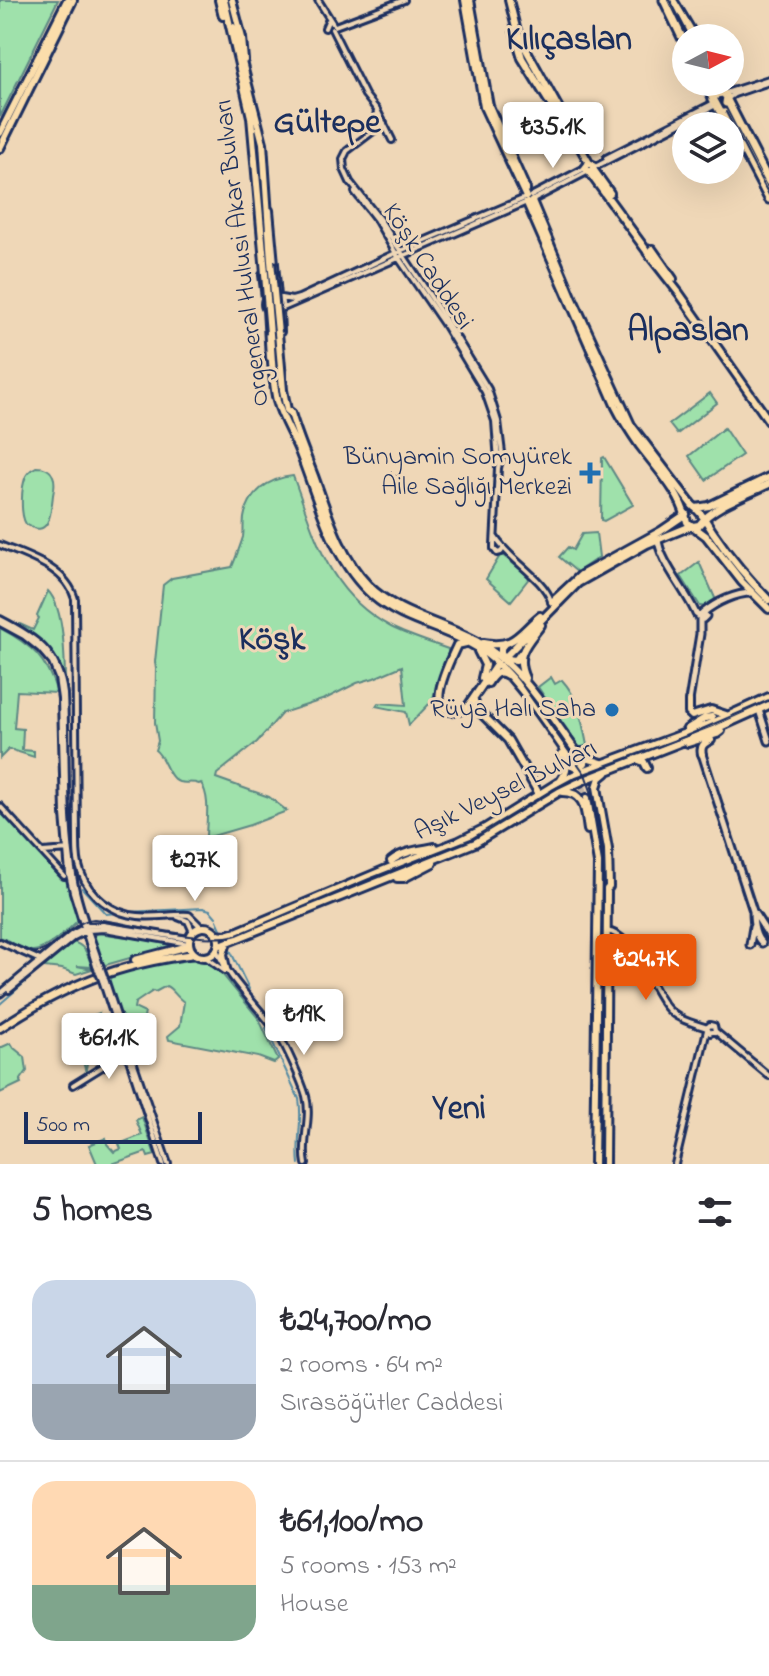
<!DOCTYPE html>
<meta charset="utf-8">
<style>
:root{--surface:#fff;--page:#f7f7f7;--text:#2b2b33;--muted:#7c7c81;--line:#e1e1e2;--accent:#ea580c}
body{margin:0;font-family:"Indie Flower",sans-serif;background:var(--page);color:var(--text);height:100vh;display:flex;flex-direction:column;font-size:30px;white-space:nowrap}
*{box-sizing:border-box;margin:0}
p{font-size:26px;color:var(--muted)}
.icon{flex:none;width:44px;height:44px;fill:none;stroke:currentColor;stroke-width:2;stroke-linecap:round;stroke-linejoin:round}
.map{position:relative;height:1164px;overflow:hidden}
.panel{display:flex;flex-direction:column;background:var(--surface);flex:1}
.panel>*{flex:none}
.needle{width:52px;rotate:83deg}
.buttons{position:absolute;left:672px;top:24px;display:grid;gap:16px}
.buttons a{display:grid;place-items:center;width:72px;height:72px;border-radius:50%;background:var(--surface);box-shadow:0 8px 32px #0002;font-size:40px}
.scale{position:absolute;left:24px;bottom:20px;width:178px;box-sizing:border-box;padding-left:8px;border:4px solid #1b2f5e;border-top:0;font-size:22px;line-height:28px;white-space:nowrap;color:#1b2f5e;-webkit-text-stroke:6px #efd7b7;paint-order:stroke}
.price{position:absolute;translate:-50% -68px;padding:0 18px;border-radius:8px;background:#fff;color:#222;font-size:26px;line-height:52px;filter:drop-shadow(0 2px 4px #0008)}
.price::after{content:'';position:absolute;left:50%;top:48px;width:24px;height:18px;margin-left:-12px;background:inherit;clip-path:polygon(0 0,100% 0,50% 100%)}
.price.selected{background:var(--accent);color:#fff}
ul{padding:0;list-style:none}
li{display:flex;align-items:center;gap:24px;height:200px;padding:0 32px}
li+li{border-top:2px solid var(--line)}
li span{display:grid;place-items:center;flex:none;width:224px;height:160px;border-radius:24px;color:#555}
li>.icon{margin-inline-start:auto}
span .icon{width:96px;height:96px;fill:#fffc;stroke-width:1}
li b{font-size:34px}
h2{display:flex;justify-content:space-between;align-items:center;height:96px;padding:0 32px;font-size:34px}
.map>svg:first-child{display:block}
</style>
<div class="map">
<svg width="769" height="1164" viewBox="0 0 769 1164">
<rect width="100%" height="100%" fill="#efd7b7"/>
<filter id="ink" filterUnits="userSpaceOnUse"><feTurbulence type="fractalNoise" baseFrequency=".0125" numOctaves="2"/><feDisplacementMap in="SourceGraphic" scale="16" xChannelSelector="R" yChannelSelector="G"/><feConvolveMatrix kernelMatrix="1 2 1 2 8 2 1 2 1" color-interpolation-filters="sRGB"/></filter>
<g filter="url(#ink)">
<path fill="#9fe1ab" stroke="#5d8884" stroke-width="2" d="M0,0H58L0,117Z
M710,393L717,403L677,434L669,424Z
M724,428L742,455L706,480L689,456Z
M604,457L633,505L604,521L601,520L602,458Z
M36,467C43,467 50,468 53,476C56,482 54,489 53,495C51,512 50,540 26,524C20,515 21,487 26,476C29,470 31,470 36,467Z
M293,476C316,537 327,593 391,627C409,636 429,642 448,649V655L432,701L409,725L406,712L376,706L378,703L406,705L402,666L374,678L357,683L325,699L282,713L257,742L217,774L216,778L269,797L287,811L250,825L206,838C206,821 211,798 201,783L199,784C191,781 186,784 179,782C167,778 165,757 155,750L158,741L155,723L156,669L155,662L163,585L172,578L232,567C236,557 240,547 243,537C244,531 243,525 244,518C248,494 268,478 293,476Z
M596,533L599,557L577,572L559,557L568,547L573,550L582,534Z
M501,554L530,577L511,601L486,579Z
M699,562L715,598L713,603L707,607L700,606L681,576Z
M48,591C65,608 65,664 65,688L51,658L18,629L20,624L33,630L39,618L37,616Z
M0,628C32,645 47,659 57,693L17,691L14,728L23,729L22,750L34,751V757L9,749L0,758Z
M551,677L555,684L562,680C579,698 582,722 587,745L580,748L570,736L538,687Z
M0,809L70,882L80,918C72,927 44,953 31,951C21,949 10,941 0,937Z
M98,933L171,943L172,946L102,966L94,939V936Z
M72,942C86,945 88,956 92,967L77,966L92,969L76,974L62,969L44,967Z
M183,958L206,962L223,975L259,1019L278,1060L274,1063L258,1057L169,1040L168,1036L180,1026L184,1002C176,997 173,989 166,986L155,992L153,991L135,1003L134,1008L145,1013L140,1033L134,1038L126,1035L105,975L143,964Z
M99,1013L96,1026L93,1025L90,1037L91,1049H89L86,1062L87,1063L86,1069L87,1077L81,1053L68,1025Z
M11,1043L14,1048L25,1057L27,1071L20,1081L21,1083L0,1093V1048Z
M142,1117L155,1155L148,1157L146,1152L112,1164H97L89,1145L106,1138L107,1144L114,1152L121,1149L119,1144L142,1135L136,1120Z"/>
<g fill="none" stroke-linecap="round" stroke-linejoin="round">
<path stroke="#538aa4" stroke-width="2" d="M82,888L106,914L117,913
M128,912L203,908L210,910L216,917
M217,920L221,929
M230,950L249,989
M56,956L74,941
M0,1004L39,970
M266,1028L299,1099C303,1121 296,1142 299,1164"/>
<path stroke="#c5b5a5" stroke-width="6" stroke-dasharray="6 3" stroke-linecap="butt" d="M585,766L592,783L594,796
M577,769L587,798"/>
<g stroke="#1b2f5e" stroke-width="10">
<path id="tertiary" d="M318,0L333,24
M335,26L404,0
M325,28L328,21
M332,29L365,95L377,110L392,140
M726,93L769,79
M727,99L734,94L769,82
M384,123L347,151L343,159L344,169L350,182L380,220L442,314L488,389L498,421L502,453L498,468L494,545
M370,130L375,122L377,111
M606,158L714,103
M593,168L716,105
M355,192L376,219L398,257L444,324L485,392L495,421L498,462
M531,196L585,168
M533,200L587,172
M270,210L278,296
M262,275L265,298
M264 304a9 9 0 1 1 18 0a9 9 0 1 1-18 0Z
M281,298L292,300L299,298L400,251L525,198
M266,309L269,358
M281,309L527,202
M280,311L281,332
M495,537C508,559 544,578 551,601
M0,545C28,557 66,567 75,599L77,840C77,851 77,862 81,872C89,896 113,914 138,916C155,918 172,914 189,915L201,927
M494,545V549L497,553L501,552L503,549
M0,619C35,637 59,652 64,694C67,755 63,821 74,881C79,910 91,937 100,965
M0,623L24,636L40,649L52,663L58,678L61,699L64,814L69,874L73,892L96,966
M0,806L64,876
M43,852L69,850
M178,917L188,921L193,932
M606,931C634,933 650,990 668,1009C678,1020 693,1023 707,1028L710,1033L715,1031
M0,942L40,960
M216,949C230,982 258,1005 278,1034C286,1046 302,1082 306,1096C312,1119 301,1142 306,1164
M204,956L225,971
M105,979L127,1046
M102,980L124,1047
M9,990L74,937L88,930L105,929L189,944
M0,994L72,934L87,926L103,925L189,939
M707,1028L710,1025L714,1026L715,1031L769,1076
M129,1049L168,1164
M126,1050L163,1164
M73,1085L102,1067L124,1047
M675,1164L707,1030"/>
</g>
<g stroke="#1b2f5e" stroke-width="11">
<path id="secondary" d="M658,539C659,560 687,592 696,614L700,617
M703,613C716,602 736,593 752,593
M703,613L706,616L703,619L700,616Z
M689,701L700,634V618
M759,710L769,741
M702,754L753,911
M762,943C754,936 753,922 753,911L769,936
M750,945L753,927"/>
</g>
<g stroke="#1b2f5e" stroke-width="12">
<path id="primary" d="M219,0L223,16
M224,0L251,117L264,262
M232,0L242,38L244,60
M465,0L484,107L526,197
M470,0L489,106L526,189
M509,0L516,28L527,51L589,163L593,165V170L589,172L585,168L589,163
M233,27L263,143L271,261
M514,30L522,58L562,123
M0,133L67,0
M0,148L73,0
M593,169L610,193
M589,172L646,250
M532,201L573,299L631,425L692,505C704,514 706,523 715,535C731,559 749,580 769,600
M527,203L616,407C623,421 631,433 640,446C658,470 681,493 687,522L706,536L742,582L769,609
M652,249L673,279
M647,252L679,293L769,421
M278,333L283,390L287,410L291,413C297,434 306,455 314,476C328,514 339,555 368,585C398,615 439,621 476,641C523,667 550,716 581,758
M270,334C272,356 272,379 277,401C282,419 292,434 299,451C319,501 331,559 373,596C403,622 443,627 476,647C514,670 547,726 574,763
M696,508L709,506L769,477
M693,526L699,525C712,506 749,494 769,484
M552,602L581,575L661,531L686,514
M466,643L457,645C448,665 418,723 466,709L496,665
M483,643C515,649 519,633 540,616
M505,643L501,648V653L507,659L516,660L520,654
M478,651L485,665L482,678
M507,655L578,583L647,544L691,526
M525,678C514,654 527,644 541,625
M488,683C493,675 498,669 507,675
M474,700L476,708L508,740L539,794
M689,701V713L692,716L711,710L726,715
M687,729L705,718L712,717
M688,743L717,734L721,731
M581,752L586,758L602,763
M702,754C700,746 704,743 711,740
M636,759L644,762L647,768
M570,764L578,768L585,763L586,758
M561,780C568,770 568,763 562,754
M563,792C586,792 585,812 588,830
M587,798L598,863L594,1164
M391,861C403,851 420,850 435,847
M397,878H404L433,863
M189 942a15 15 0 1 1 30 0a15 15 0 1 1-30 0Z
M216,934L226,935L236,932L391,867L459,841L485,828L557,783L580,772L712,723L769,697
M218,946L475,843L559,792L584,780L718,728L769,705
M135,960L189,946
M226,969L223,954L227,943
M0,1028C65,985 117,964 195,954
M605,1164L607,889L609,887L608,849L597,787L600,778L606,773"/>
</g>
<g stroke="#1b2f5e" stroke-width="13">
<path id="trunk" d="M664,0L686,46
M673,1L695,38
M704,82L723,117
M713,100L716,94L723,93L727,97L726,103
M727,100L769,182
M724,113L769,199"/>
</g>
<use href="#tertiary" stroke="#efd7b7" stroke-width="4"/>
<use href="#secondary" stroke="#efd7b7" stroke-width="5"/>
<use href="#primary" stroke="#fbddab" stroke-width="6"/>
<use href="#trunk" stroke="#fbddab" stroke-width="7"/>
<path stroke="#1b2f5e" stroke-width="2" d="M670,0L690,38
M711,82L714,88
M726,112L769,195
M520,682L585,774L591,791L603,856L600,1164
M0,938C9,942 20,949 31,952C52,956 69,921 94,919C136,923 198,945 237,935L369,879L471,839L552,790L576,777L686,736L769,700"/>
<g stroke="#1b2f5e" stroke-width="10" stroke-linecap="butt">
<path id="tertiary-bridge" d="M100,965L105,979
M96,966L102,980"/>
</g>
<g stroke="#1b2f5e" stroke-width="12" stroke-linecap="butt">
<path id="primary-bridge" d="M271,261L278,333
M264,262L270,334"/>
</g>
<use href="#tertiary-bridge" stroke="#efd7b7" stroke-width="4"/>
<use href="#primary-bridge" stroke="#fbddab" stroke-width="6"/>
</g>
</g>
<g fill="#1f6fb2" stroke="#efd7b7" stroke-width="3">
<path d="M586 461h8v8h8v8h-8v8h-8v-8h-8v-8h8z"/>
<circle cx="612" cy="710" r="8"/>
</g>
<g text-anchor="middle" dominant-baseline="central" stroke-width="6" stroke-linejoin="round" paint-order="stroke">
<g font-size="26" fill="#1b2f5e" stroke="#efd7b7">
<text transform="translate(243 253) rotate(-97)">Orgeneral Hulusi Akar Bulvarı</text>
<text transform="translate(427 267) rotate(57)">Köşk Caddesi</text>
<text transform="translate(506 791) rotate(-26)">Aşık Veysel Bulvarı</text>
</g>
<g font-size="26" fill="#1b2f5e" stroke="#efd7b7" text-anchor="end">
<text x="572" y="458">Bünyamin Somyürek<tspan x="572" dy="30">Aile Sağlığı Merkezi</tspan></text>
<text x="596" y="710">Rüya Halı Saha</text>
</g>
<g font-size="34" font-weight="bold" fill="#1b2f5e" stroke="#efd7b7">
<text x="569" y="41">Kılıçaslan</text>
<text x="327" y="124">Gültepe</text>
<text x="688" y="332">Alpaslan</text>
<text x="272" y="641">Köşk</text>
<text x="459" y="1110">Yeni</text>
</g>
</g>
</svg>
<div class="buttons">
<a><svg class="needle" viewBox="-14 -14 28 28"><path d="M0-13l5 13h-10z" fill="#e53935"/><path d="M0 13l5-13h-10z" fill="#7c7c81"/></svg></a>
<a><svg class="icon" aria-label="layers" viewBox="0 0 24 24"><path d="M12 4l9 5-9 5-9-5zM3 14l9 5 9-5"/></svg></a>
</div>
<div class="scale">500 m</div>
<b class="price" style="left:553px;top:170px">₺35.1K</b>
<b class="price" style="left:195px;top:903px">₺27K</b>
<b class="price selected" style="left:646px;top:1002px">₺24.7K</b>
<b class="price" style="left:304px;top:1057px">₺19K</b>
<b class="price" style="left:109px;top:1081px">₺61.1K</b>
</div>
<section class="panel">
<h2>5 homes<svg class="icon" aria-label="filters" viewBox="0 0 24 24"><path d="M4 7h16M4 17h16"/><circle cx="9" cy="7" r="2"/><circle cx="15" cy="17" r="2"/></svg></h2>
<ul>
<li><span style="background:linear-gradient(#c9d6e8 65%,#9aa5b1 0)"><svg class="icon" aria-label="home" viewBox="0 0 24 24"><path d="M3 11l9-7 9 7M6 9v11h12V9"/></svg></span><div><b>₺24,700/mo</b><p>2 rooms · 64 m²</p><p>Sırasöğütler Caddesi</p></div></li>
<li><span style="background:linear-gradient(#ffd9b3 65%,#7fa58c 0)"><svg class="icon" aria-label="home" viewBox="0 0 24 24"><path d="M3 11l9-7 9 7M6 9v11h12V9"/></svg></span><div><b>₺61,100/mo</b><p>5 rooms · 153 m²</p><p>House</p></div></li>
</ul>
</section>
